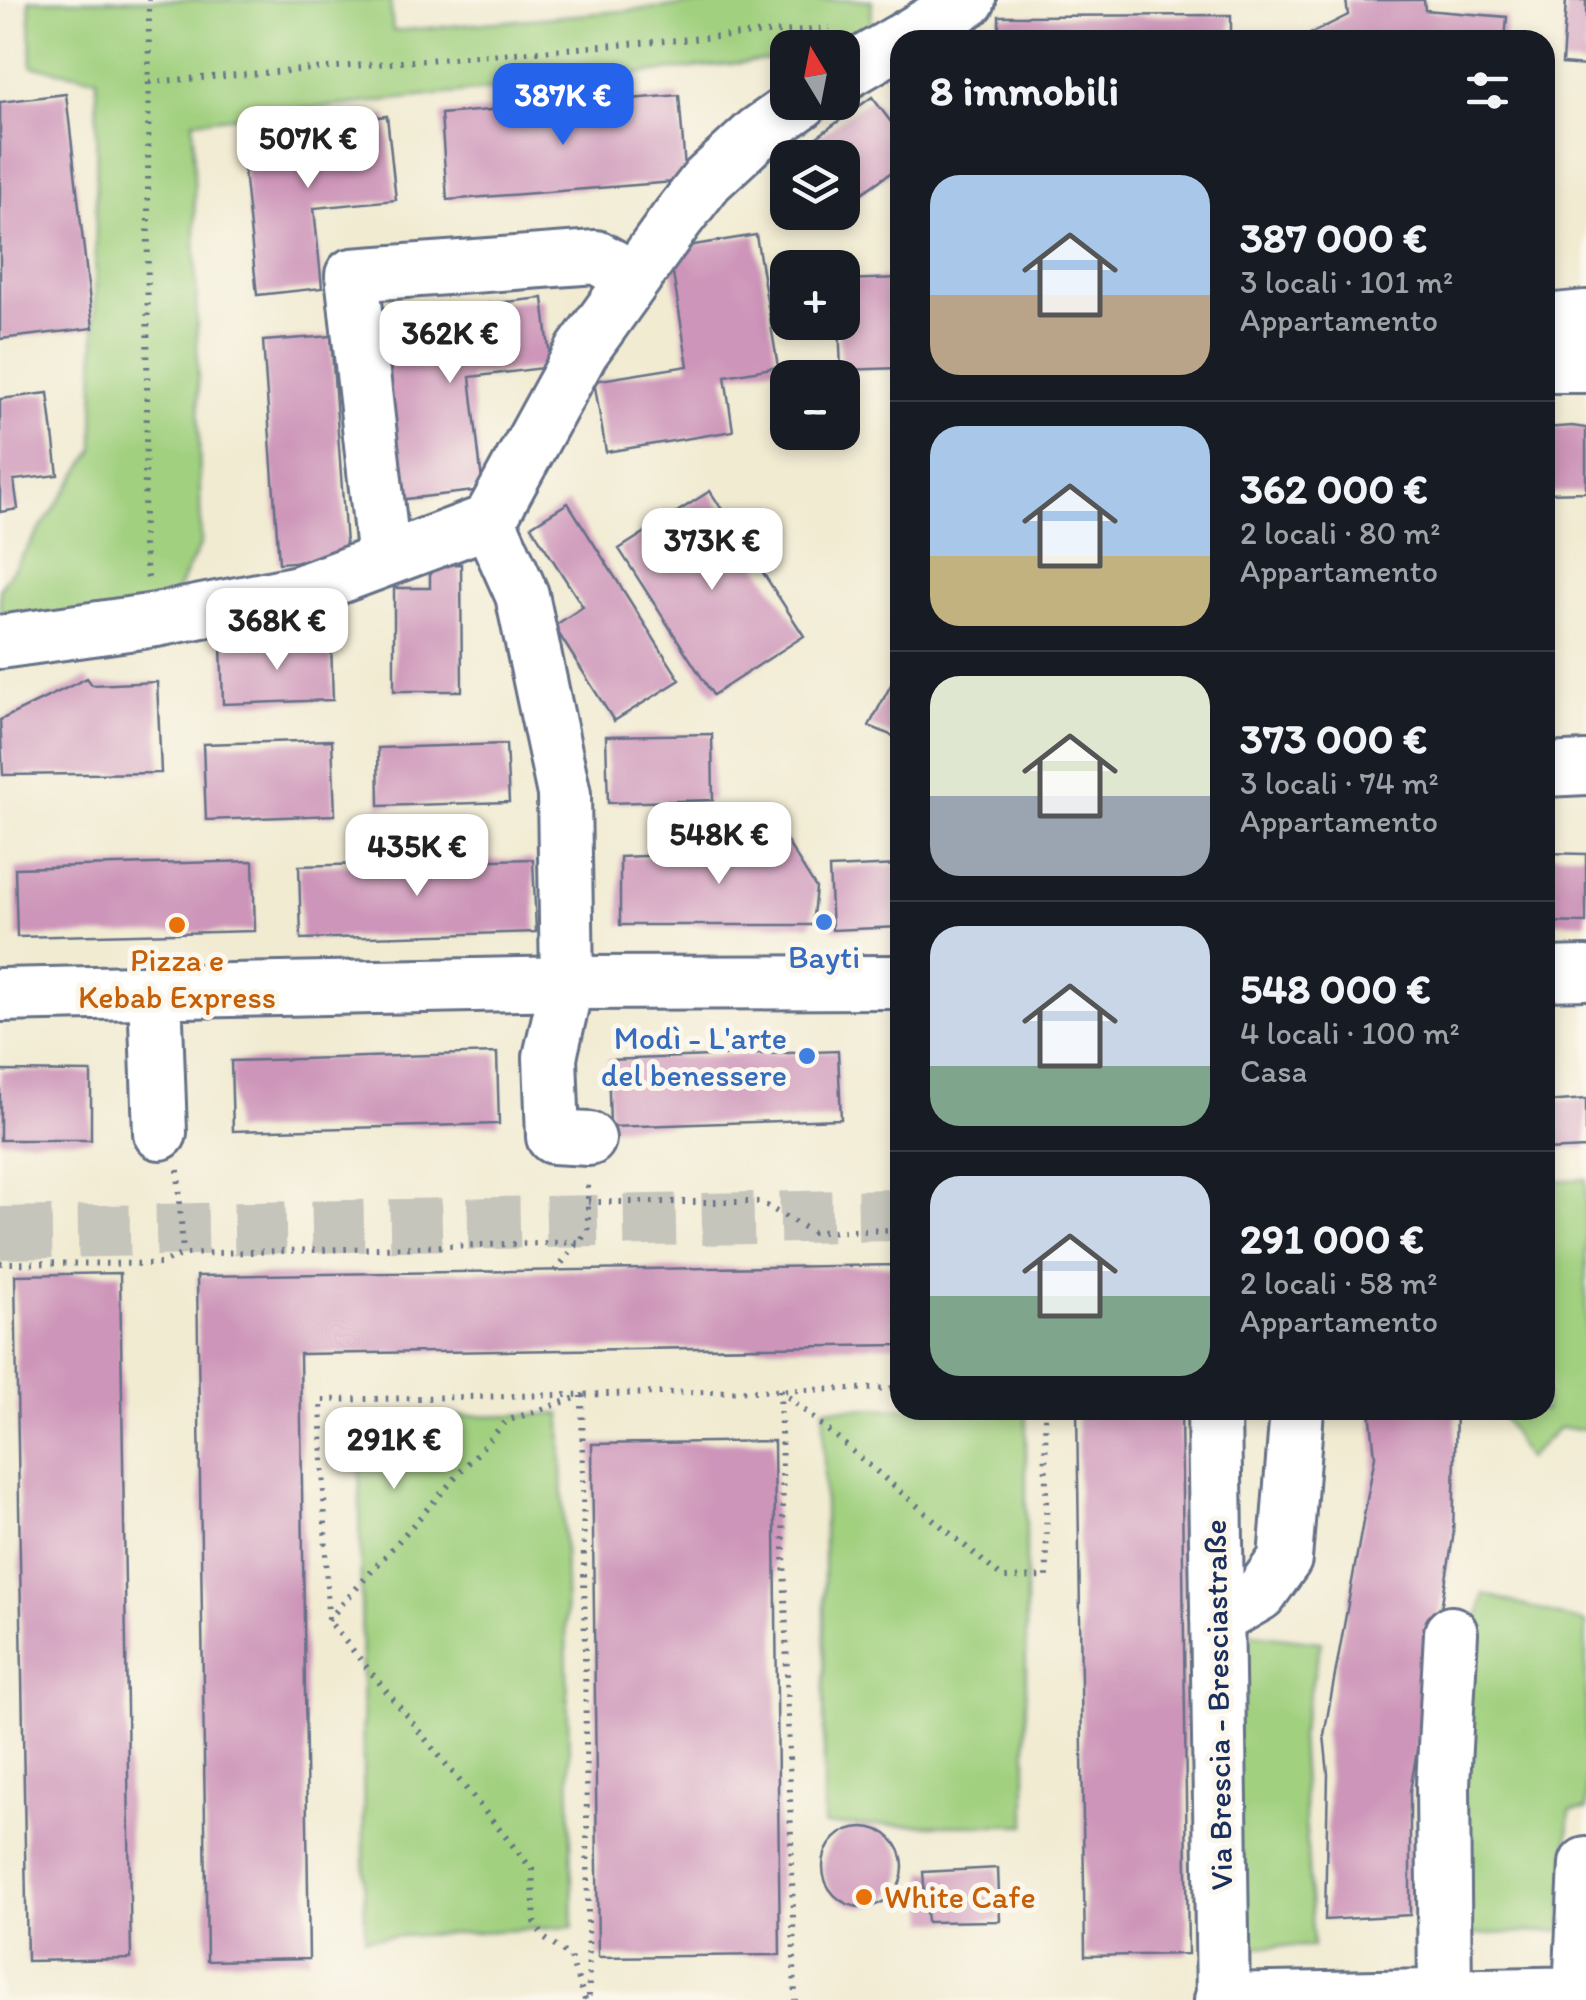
<!DOCTYPE html>
<html lang="it">
<meta charset="utf-8">
<style>
:root{--surface:#171b24;--page:#20242c;--text:#f1f3f6;--muted:#9ea1a6;--line:#363941;--accent:#2563eb}
body{margin:0;font-family:Itim,sans-serif;background:var(--page);color:var(--text);height:100vh;display:flex;flex-direction:column;font-size:38px;white-space:nowrap}
*{box-sizing:border-box;margin:0}
p{font-size:32px;color:var(--muted)}
.icon{flex:none;width:55px;height:55px;fill:none;stroke:currentColor;stroke-width:2;stroke-linecap:round;stroke-linejoin:round}
.map{position:relative;flex:1;overflow:hidden}
.details{position:absolute;left:890px;top:30px;width:665px;height:1390px;display:flex;flex-direction:column;background:var(--surface);border-radius:30px;box-shadow:0 5px 15px #0003}
.details>*{flex:none}
.needle{width:65px;rotate:350deg}
.tools{position:absolute;left:770px;top:30px;display:grid;gap:20px}
.tools a{display:grid;place-items:center;width:90px;height:90px;border-radius:20px;background:var(--surface);box-shadow:0 5px 15px #0003;font-size:50px}
.price{position:absolute;translate:-50% -85px;padding:0 22px;border-radius:20px;background:#fff;color:#222;font-size:32px;line-height:65px;filter:drop-shadow(0 2px 5px #0008)}
.price::after{content:'';position:absolute;left:50%;top:60px;width:30px;height:22px;margin-left:-15px;background:inherit;clip-path:polygon(0 0,100% 0,50% 100%)}
.price.active{background:var(--accent);color:#fff}
ul{padding:0;list-style:none}
li{display:flex;align-items:center;gap:30px;height:250px;padding:0 40px}
li+li{border-top:2px solid var(--line)}
li span{display:grid;place-items:center;flex:none;width:280px;height:200px;border-radius:30px;color:#555}
li>.icon{margin-inline-start:auto}
span .icon{width:120px;height:120px;fill:#fffc;stroke-width:1}
li b{font-size:42px}
h2{display:flex;justify-content:space-between;align-items:center;height:120px;padding:0 40px;font-size:42px}
.map>svg:first-child{display:block}
</style>
<div class="map">
<svg width="1586" height="2000" viewBox="0 0 1586 2000">
<rect width="100%" height="100%" fill="#fbf7ec"/>
<filter id="ink" filterUnits="userSpaceOnUse"><feTurbulence type="fractalNoise" baseFrequency=".01" numOctaves="2"/><feDisplacementMap in="SourceGraphic" scale="20" xChannelSelector="R" yChannelSelector="G"/><feConvolveMatrix kernelMatrix="1 2 1 2 8 2 1 2 1" color-interpolation-filters="sRGB"/></filter>
<filter id="wash" filterUnits="userSpaceOnUse"><feTurbulence type="fractalNoise" baseFrequency=".0048" numOctaves="4" result="noise"/><feDisplacementMap in="SourceGraphic" scale="40" xChannelSelector="R" yChannelSelector="G"/><feGaussianBlur stdDeviation="2.25" result="paint"/><feColorMatrix in="noise" values="0 0 0 0 0 0 0 0 0 0 0 0 0 0 0 0 0 1.4 0 .05"/><feComposite in="paint" operator="in"/></filter>
<g filter="url(#wash)">
<rect width="100%" height="100%" fill="#f1ebd2"/>
<path fill="#a1d07f" stroke="#5e806e" stroke-width="2.5" d="M29,0H390L393,31L748,0H872L871,49L788,48L787,58L193,121L201,544L169,605L0,627V588L94,450L97,78L32,66Z
M1586,1179V1429L1558,1428L1527,1459L1499,1410H1545V1181Z
M824,1408L1026,1410V1825H824Z
M561,1414L573,1927L365,1938L359,1418Z
M1484,1594L1586,1623V1810L1570,1811L1561,1930L1455,1936L1460,1703Z
M1228,1631L1321,1642L1300,1736L1313,1946L1242,1947Z"/>
<g id="blocks">
<path fill="#cd95b9" d="M1346,0H1424L1425,10L1507,17L1505,40H1298L1348,15Z
M1566,0H1586V66L1562,64Z
M1231,15V40H999V16Z
M66,94L93,328L0,339V102Z
M679,95L686,181L447,200L441,114Z
M872,97L900,134V166L842,207V158H788Z
M387,116L396,200L314,208L322,288L257,295L240,132Z
M756,235L778,367L725,376L733,431L606,452L594,381L688,366L669,249Z
M900,278V368L841,370L839,322H842V280Z
M543,298L551,367L470,377L483,490L397,500L376,316Z
M331,336L347,558L279,563L263,341Z
M48,393L58,475L14,480L18,509L0,512V399Z
M1572,426L1586,428V492L1545,493V428Z
M710,491L804,636L713,695L619,549Z
M568,503L680,680L614,721L554,626L583,607L531,526Z
M461,564L462,691H394V588H430V565Z
M331,642L333,700L223,704L221,646Z
M900,668V739L869,726Z
M87,678L92,685L157,682L161,773L3,775L0,720Z
M712,734L713,800L608,803L606,736Z
M332,740L335,815L206,820L203,744Z
M506,744L509,802L379,806L378,748Z
M740,831L784,837L816,888L812,925H620V857L743,852Z
M1545,853L1586,854V923L1545,922Z
M533,859L536,932L301,939L299,866Z
M253,861L255,931L17,937L15,868Z
M900,865V927L832,930L829,868Z
M838,1051L841,1119L610,1127L608,1060Z
M497,1053L499,1124L233,1131L231,1061Z
M0,1071L91,1072V1140H0Z
M1586,1099V1148L1545,1150V1102Z
M900,1265V1345L300,1354L309,1959L207,1961L197,1276Z
M120,1273L131,1959L27,1961L15,1275Z
M1077,1410H1181L1188,1954L1085,1956Z
M1370,1410H1456L1453,1538L1410,1791V1915L1325,1920L1328,1774L1324,1735L1375,1456Z
M774,1441L780,1955L598,1957L592,1444Z
M823 1867a40 40 0 1 1 80 0a40 40 0 1 1-80 0Z
M998,1868L1000,1921L927,1922L923,1872Z"/>
</g>
</g>
<g filter="url(#ink)">
<use href="#blocks" fill-opacity="0" stroke="#667187" stroke-width="2.5"/>
<g fill="none" stroke-linecap="round" stroke-linejoin="round">
<path stroke="#c6c5bb" stroke-width="52" stroke-dasharray="52 26" stroke-linecap="butt" d="M0,1233L900,1215"/>
<g stroke="#667187" stroke-width="58">
<path id="minor" d="M902,40L969,0
M842,75L900,41
M1545,321L1586,317
M1545,366H1586
M489,521L522,595L564,794L567,983L550,1057L553,1137L589,1139
M384,560L352,275L596,257L634,278
M0,642L156,620L299,592L489,521L582,351L676,220L707,180L758,133L802,102
M1545,770L1586,768
M1545,974L1586,973
M155,992L160,1133
M0,995L567,983L900,982
M1214,1410L1223,2000
M1217,1619L1260,1594L1285,1559L1297,1410
M1580,1993L1586,1864
M1445,1995L1443,1785L1451,1633
M1221,2000L1586,1993"/>
</g>
<path stroke="#667187" stroke-width="6" stroke-dasharray="2.5 8" stroke-linecap="butt" d="M149,82L830,28
M148,578L143,545L147,410L149,0
M178,1170L183,1254
M588,1202H760L812,1232L900,1230
M0,1263L160,1264L183,1254L579,1242
M555,1271L588,1231V1184
M780,1390L795,2000
M780,1390L1003,1578L1047,1577L1045,1410
M328,1620L506,1421L582,1396L589,2000
M585,2000L570,1957L544,1938L535,1922L532,1869L328,1620L321,1400L900,1388"/>
<use href="#minor" stroke="#fff" stroke-width="52"/>
</g>
</g>
<g fill="#3f7fe0" stroke="#fbf7ec" stroke-width="4">
<circle cx="824" cy="922" r="10"/>
<circle cx="807" cy="1056" r="10"/>
</g>
<g fill="#e8710a" stroke="#fbf7ec" stroke-width="4">
<circle cx="177" cy="925" r="10"/>
<circle cx="864" cy="1897" r="10"/>
</g>
<g text-anchor="middle" dominant-baseline="central" stroke-width="10" stroke-linejoin="round" paint-order="stroke">
<g font-size="32" fill="#366cbe" stroke="#fbf7ec">
<text x="824" y="957">Bayti</text>
<text x="787" y="1038" text-anchor="end">Modì - L'arte<tspan x="787" dy="37">del benessere</tspan></text>
</g>
<g font-size="32" fill="#c56008" stroke="#fbf7ec">
<text x="177" y="960">Pizza e<tspan x="177" dy="37">Kebab Express</tspan></text>
<text x="884" y="1897" text-anchor="start">White Cafe</text>
</g>
<g font-size="32" fill="#1b2f5e" stroke="#fbf7ec">
<text transform="translate(1218 1705) rotate(-91)">Via Brescia - Bresciastraße</text>
</g>
</g>
</svg>
<div class="tools">
<a><svg class="needle" viewBox="-14 -14 28 28"><path d="M0-13l5 13h-10z" fill="#e53935"/><path d="M0 13l5-13h-10z" fill="#9ea1a6"/></svg></a>
<a><svg class="icon" aria-label="layers" viewBox="0 0 24 24"><path d="M12 4l9 5-9 5-9-5zM3 14l9 5 9-5"/></svg></a>
<a>+</a>
<a>−</a>
</div>
<b class="price active" style="left:563px;top:148px">387K €</b>
<b class="price" style="left:308px;top:191px">507K €</b>
<b class="price" style="left:450px;top:386px">362K €</b>
<b class="price" style="left:712px;top:593px">373K €</b>
<b class="price" style="left:277px;top:673px">368K €</b>
<b class="price" style="left:719px;top:887px">548K €</b>
<b class="price" style="left:417px;top:899px">435K €</b>
<b class="price" style="left:394px;top:1492px">291K €</b>
<section class="details">
<h2>8 immobili<svg class="icon" aria-label="filters" viewBox="0 0 24 24"><path d="M4 7h16M4 17h16"/><circle cx="9" cy="7" r="2"/><circle cx="15" cy="17" r="2"/></svg></h2>
<ul>
<li><span style="background:linear-gradient(#a9c7e8 60%,#b9a48a 0)"><svg class="icon" aria-label="home" viewBox="0 0 24 24"><path d="M3 11l9-7 9 7M6 9v11h12V9"/></svg></span><div><b>387 000 €</b><p>3 locali · 101 m²</p><p>Appartamento</p></div></li>
<li><span style="background:linear-gradient(#a9c7e8 65%,#c2b280 0)"><svg class="icon" aria-label="home" viewBox="0 0 24 24"><path d="M3 11l9-7 9 7M6 9v11h12V9"/></svg></span><div><b>362 000 €</b><p>2 locali · 80 m²</p><p>Appartamento</p></div></li>
<li><span style="background:linear-gradient(#dfe7d0 60%,#9aa5b1 0)"><svg class="icon" aria-label="home" viewBox="0 0 24 24"><path d="M3 11l9-7 9 7M6 9v11h12V9"/></svg></span><div><b>373 000 €</b><p>3 locali · 74 m²</p><p>Appartamento</p></div></li>
<li><span style="background:linear-gradient(#c9d6e8 70%,#7fa58c 0)"><svg class="icon" aria-label="home" viewBox="0 0 24 24"><path d="M3 11l9-7 9 7M6 9v11h12V9"/></svg></span><div><b>548 000 €</b><p>4 locali · 100 m²</p><p>Casa</p></div></li>
<li><span style="background:linear-gradient(#c9d6e8 60%,#7fa58c 0)"><svg class="icon" aria-label="home" viewBox="0 0 24 24"><path d="M3 11l9-7 9 7M6 9v11h12V9"/></svg></span><div><b>291 000 €</b><p>2 locali · 58 m²</p><p>Appartamento</p></div></li>
</ul>
</section>
</div>
